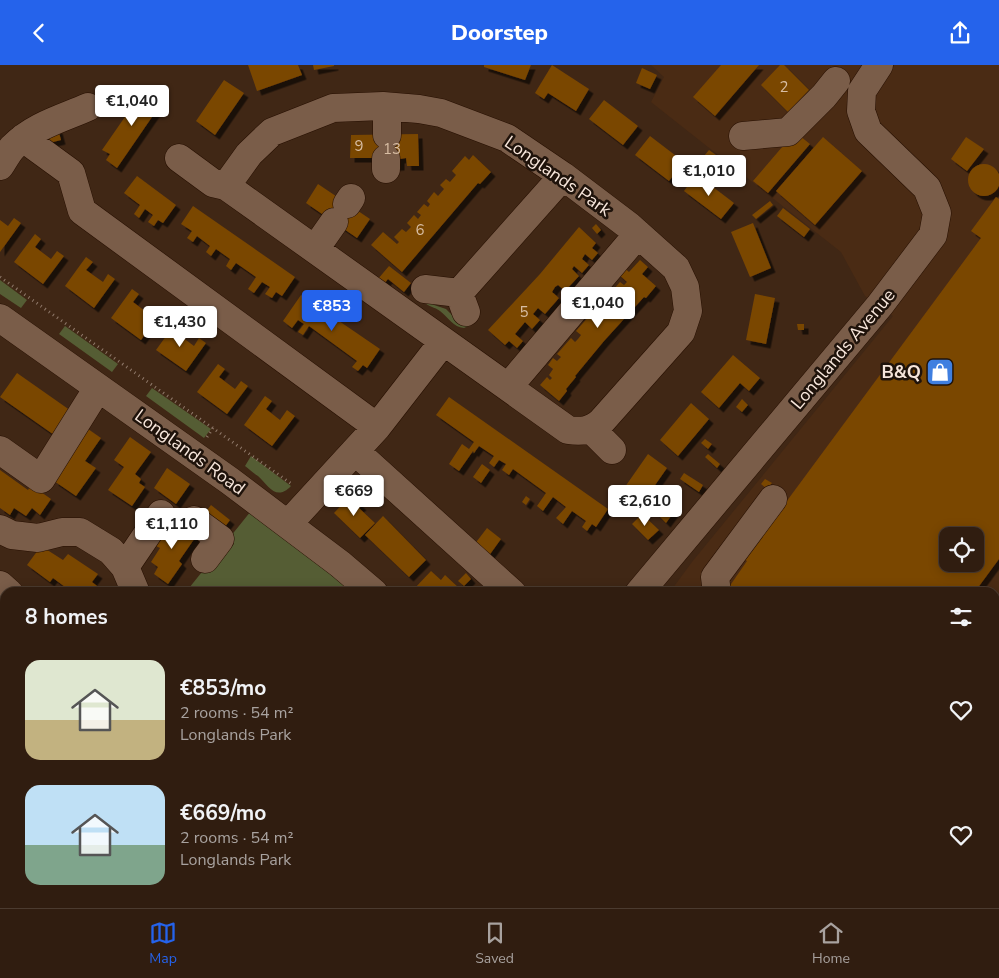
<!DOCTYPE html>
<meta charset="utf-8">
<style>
:root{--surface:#301d10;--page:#382619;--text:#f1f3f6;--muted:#a8a29f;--line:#4b3b30;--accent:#2563eb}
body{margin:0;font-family:"Nunito Sans",sans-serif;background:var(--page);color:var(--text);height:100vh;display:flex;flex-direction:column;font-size:19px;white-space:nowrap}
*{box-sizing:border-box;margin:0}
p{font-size:16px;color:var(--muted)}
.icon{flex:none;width:28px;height:28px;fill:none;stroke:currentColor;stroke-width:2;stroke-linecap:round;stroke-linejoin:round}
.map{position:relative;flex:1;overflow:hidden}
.drawer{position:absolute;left:0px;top:522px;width:1000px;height:321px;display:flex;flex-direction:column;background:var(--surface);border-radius:15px 15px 0 0;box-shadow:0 2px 12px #0003,0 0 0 1px var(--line)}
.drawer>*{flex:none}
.controls{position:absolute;left:939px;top:462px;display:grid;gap:10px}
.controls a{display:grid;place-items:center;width:45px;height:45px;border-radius:10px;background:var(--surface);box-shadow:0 2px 12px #0003,0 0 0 1px var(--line);font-size:25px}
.price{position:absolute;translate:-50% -42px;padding:0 11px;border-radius:5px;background:#fff;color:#222;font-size:16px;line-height:32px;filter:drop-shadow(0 1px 2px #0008)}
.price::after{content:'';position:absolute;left:50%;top:30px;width:15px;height:11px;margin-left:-8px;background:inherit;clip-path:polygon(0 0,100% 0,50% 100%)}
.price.current{background:var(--accent);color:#fff}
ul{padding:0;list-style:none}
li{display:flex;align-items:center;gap:15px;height:125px;padding:0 25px}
li span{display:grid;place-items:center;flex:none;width:140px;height:100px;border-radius:15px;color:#555}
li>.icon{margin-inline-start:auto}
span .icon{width:60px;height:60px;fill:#fffc;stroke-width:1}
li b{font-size:21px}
h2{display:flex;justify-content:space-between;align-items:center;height:60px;padding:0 25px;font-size:21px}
header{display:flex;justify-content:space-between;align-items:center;height:65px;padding:0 25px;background:var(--accent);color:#fff;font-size:22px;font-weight:800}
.tabs{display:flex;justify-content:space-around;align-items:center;height:70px;border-top:1px solid var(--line);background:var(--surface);font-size:14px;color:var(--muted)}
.tabs a{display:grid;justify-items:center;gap:2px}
.tabs .current{color:var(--accent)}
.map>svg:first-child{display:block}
</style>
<header><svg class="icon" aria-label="back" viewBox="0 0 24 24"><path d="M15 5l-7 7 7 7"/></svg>Doorstep<svg class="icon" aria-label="share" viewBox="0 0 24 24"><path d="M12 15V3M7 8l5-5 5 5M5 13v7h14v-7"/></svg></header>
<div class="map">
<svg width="999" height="843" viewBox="0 0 999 843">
<defs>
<filter id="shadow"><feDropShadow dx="4.5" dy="4.5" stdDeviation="0" flood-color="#0009"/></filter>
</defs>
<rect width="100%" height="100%" fill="#402715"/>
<path fill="#4a2b14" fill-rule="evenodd" d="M651,0H999V840L996,843H728L731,839H995V528L670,527L692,497L893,251L865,231L841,187L651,37L664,12ZM948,471H975V499H948Z"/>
<path fill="#555d34" d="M0,215L27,235L21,243L0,229Z
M423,230L434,240L446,244L457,255L466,258L468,261L464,263C453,262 449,253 440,246C435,242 428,242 423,236Z
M65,261L118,299L112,307L59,269Z
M152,323L211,364L204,373L146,331Z
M251,391L291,421C276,437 268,420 258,411C253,408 249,404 245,401Z
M251,446L356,528H185Z"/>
<path fill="#7a4600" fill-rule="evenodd" filter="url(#shadow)" d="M248,0H298L302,10L257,26Z
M313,0H334V1L314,5Z
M484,0H531L525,15L484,2Z
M552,0L589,24L576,46L548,28L544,34L535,28Z
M721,0H759L715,51L693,32Z
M780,0H784L809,25L788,47L761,20Z
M642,3L657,10L650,24L636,18Z
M224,15L244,28L215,70L196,56Z
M145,23L163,36L117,103L106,95L110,89L102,85Z
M604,35L638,61L623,80L589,54Z
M58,64L61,75L45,79L42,68Z
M795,67L810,79L768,128L753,116Z
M418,69L419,101H407L406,93L400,94V101L387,102L373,93H350L351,70Z
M650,71L684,97L669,116L635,90Z
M823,72L862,106L815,160L776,126Z
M966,72L984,84L967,106L951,94Z
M709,85L716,90L706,103L699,97Z
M473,90L491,107L480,119L478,118L402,207L371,180L383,167L397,179L399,177L394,172L402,164L406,167L411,162L407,158L414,150L418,154L421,150L417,147L424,139L428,142L430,139L427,136L434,127L438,131L444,124L440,120L446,114L450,117L456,110L452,106L465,91L469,95Z
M968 115a16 16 0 1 1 32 0a16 16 0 1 1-32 0Z
M696,109L734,138L721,154L684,126Z
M137,111L176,140L163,158L158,155L154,161L148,157L153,150L145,144L139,153L134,149L140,140L124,128Z
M318,119L370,154L357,173L306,138Z
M996,132L999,134V494L974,528H736L729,522L747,496L744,494L981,173L971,166ZM948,471H975V499H948Z
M770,136L773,140L756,154L752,150Z
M193,141L295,212L282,231L276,227L272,233L265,229L270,222L262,217L254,228L248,224L256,212L236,198L231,205L226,201L230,194L216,184L211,191L206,187L210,181L197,171L193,177L187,173L192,166L181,159Z
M783,143L810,164L804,172L777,151Z
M14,153L21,158L0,187V155L8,161Z
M753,158L771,203L750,212L731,167Z
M596,159L601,165L597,169L592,163Z
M579,162L596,178L592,183L598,188L592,195L585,189L582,194L589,200L582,208L574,201L572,204L579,211L565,226L558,220L555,222L552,227L559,233L545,249L538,243L533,249L540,255L532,264L525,257L515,269L523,276L517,283L509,276L505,280L488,265L540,209Z
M35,169L41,174L35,182L51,194L57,186L64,191L43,219L14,197Z
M86,192L93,197L86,205L103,217L108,209L115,214L94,243L65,221Z
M640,195L648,202L642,209L656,221L646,233L644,232L604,276L575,311L576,312L566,324L567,326L559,336L540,320L547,312L550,315L552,313L549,310L553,304L548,300L553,293L557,296L561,292L557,289L571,273L575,277L578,274L581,270L576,266L590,250L595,254L597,251L600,247L596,244L610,227L614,231L616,229L613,225L620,217L624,220L627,217L616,207L622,201L629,207Z
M389,201L411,218L404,227L388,214L384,219L378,214Z
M132,224L139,229L133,237L149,249L155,241L162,246L141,275L111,253Z
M755,229L775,233L766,279L746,275Z
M301,230L380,284L367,303L363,300L358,306L352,302L357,296L309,261L303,270L298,267L304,259L298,255L292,263L283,256Z
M177,256L184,261L178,269L194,281L199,273L206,278L186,306L156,285Z
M797,259H804V265H798Z
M733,290L760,313L749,326L740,318L719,343L701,327Z
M218,299L225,304L219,312L235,324L241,316L248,321L227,349L197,327Z
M17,308L74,348L57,372L0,332Z
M265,331L272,336L266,344L280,355L287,345L295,351L272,381L244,360Z
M449,332L608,444L596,462L592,459L587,466L582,462L586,456L572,446L563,459L556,453L566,442L553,432L543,446L537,441L546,428L513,404L509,410L502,405L506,399L499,395L494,402L489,398L494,391L479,381L474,388L473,386L459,406L449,399L462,379L469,384L474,377L436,350Z
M742,334L748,340L742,347L736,342Z
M691,338L709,354L678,391L660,375Z
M78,357L101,373L85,396L96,403L76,431L54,416Z
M130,372L151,387L135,409L141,414L139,418L145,422L132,441L108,425L124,402L114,395Z
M705,374L712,379L708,384L701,378Z
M648,389L667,403L639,443L620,429Z
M708,389L720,399L717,403L705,392Z
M482,399L490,405L481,418L473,412Z
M167,403L190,419L176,439L154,423Z
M0,405L28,425L31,420L51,434L40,450L32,443L26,451L14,443L10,450L0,443Z
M684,408L703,420L699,427L680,414Z
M765,414L772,418L767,424L761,419Z
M351,430L362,441L359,443L375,458L360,473L334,448Z
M526,431L530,434L526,440L522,437Z
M659,436L666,441L669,437L677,443L666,458L653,445Z
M211,440L230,455L221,467L201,453Z
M642,449L659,465L648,475L632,459Z
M383,451L426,495L409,512L365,470Z
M174,453L197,470L179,496L182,499L168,519L154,509L158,502L151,497L160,483L156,481Z
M487,463L501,474L488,492L474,480Z
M41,481L63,495L68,489L98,509L92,517L106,528H73L53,513L50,517L27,500Z
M431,506L441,515L445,510L459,523L454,528H418L414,524Z
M466,508L471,514L464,521L458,516Z
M0,669L5,671V679L0,690Z
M5,695V765L1,770L0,769V697Z
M995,712L999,716V729L995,733Z
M272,839H312L305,843H275Z
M808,839H902L898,843H804Z
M915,839H985L989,843H919Z"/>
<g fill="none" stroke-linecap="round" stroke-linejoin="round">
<g stroke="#260f01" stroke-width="29">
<path id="minor" d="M383,41L419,44L441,48L507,73L563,111L629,161L676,203L685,222L688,246L681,267L601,357C590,366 582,367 568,365L226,121L249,89L272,67L333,43Z
M387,52V70
M743,71L788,67L824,31L836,16
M23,73L71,108L82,146L377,362
M179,93L213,118L226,121
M386,94V104
M0,101C4,95 8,87 13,82C33,61 63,53 88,42
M347,139L351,133
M320,177L334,157
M425,224L459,228L466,247
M459,228L563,111
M0,253L230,416L340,499L374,528
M515,314L638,169
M592,365L612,385
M0,385L41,414L91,334
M356,387L512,528
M194,455L220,474L205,494
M288,459L377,362L443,277
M0,464L12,470L38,473L62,467H80L111,486L125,502L136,528
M125,502L161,449
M0,520L9,528
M639,528L880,240L933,170L937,148L927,123L868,66L861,46L862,26L879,0
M717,528L715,512L773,434
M995,686L999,689
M4,832H5
M44,839H73
M423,839L447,843
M696,839L700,843
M773,839L776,843
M365,843L368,839
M664,843V839"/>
</g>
<path stroke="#907a6b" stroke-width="3" stroke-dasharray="1 4" stroke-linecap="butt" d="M0,212L293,420
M207,372L213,363
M198,526L200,528"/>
<use href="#minor" stroke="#7a5d49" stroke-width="28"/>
</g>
<defs>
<g id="shop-square" transform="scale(1.4375)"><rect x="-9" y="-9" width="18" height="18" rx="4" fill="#3f7fe0" stroke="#1f130b"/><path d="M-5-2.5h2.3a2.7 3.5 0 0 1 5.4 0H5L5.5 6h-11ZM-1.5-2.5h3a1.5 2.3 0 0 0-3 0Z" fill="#fff"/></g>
</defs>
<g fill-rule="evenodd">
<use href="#shop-square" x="940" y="307"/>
</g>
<g text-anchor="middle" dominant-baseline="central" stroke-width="5" stroke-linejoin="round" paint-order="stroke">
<g font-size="15" fill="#d8bea4">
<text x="784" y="22">2</text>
<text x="359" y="81">9</text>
<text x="392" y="84">13</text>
<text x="420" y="165">6</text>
<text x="524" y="247">5</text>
</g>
<g font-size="18" fill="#f7e6db" stroke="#1f130b">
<text transform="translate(558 111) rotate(35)">Longlands Park</text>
<text transform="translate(843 284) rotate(-50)">Longlands Avenue</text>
<text transform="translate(190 387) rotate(36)">Longlands Road</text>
</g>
<g font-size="18" font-weight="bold" fill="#f7e6db" stroke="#1f130b" text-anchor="end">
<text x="921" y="307">B&amp;Q</text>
</g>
</g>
</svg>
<div class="controls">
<a><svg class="icon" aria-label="locate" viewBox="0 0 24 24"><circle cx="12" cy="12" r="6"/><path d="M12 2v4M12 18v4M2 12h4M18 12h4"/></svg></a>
</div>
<b class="price" style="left:132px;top:62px">€1,040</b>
<b class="price" style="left:709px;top:132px">€1,010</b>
<b class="price" style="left:598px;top:264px">€1,040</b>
<b class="price current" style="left:332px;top:267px">€853</b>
<b class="price" style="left:180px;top:283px">€1,430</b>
<b class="price" style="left:354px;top:452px">€669</b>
<b class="price" style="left:645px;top:462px">€2,610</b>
<b class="price" style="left:172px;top:485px">€1,110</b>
<section class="drawer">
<h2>8 homes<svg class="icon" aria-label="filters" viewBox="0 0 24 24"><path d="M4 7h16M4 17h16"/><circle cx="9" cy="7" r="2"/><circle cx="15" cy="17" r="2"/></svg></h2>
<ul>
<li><span style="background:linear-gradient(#dfe7d0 60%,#c2b280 0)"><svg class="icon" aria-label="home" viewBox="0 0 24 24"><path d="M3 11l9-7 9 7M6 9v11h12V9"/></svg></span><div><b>€853/mo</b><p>2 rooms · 54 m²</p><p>Longlands Park</p></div><svg class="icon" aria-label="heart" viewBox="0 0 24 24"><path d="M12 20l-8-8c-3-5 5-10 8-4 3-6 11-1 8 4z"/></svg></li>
<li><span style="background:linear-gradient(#bfe0f5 60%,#7fa58c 0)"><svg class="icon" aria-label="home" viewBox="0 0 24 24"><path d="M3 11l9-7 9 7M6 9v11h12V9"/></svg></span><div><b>€669/mo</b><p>2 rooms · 54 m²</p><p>Longlands Park</p></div><svg class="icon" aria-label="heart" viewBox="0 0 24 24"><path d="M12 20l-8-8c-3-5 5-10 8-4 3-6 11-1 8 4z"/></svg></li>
</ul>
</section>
</div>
<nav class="tabs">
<a class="current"><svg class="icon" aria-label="map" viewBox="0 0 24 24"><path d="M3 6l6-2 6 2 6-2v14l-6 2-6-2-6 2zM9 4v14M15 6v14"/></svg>Map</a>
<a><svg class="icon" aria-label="saved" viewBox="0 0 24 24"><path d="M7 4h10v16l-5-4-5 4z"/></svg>Saved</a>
<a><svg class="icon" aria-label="home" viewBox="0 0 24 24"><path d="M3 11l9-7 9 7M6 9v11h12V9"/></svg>Home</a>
</nav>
